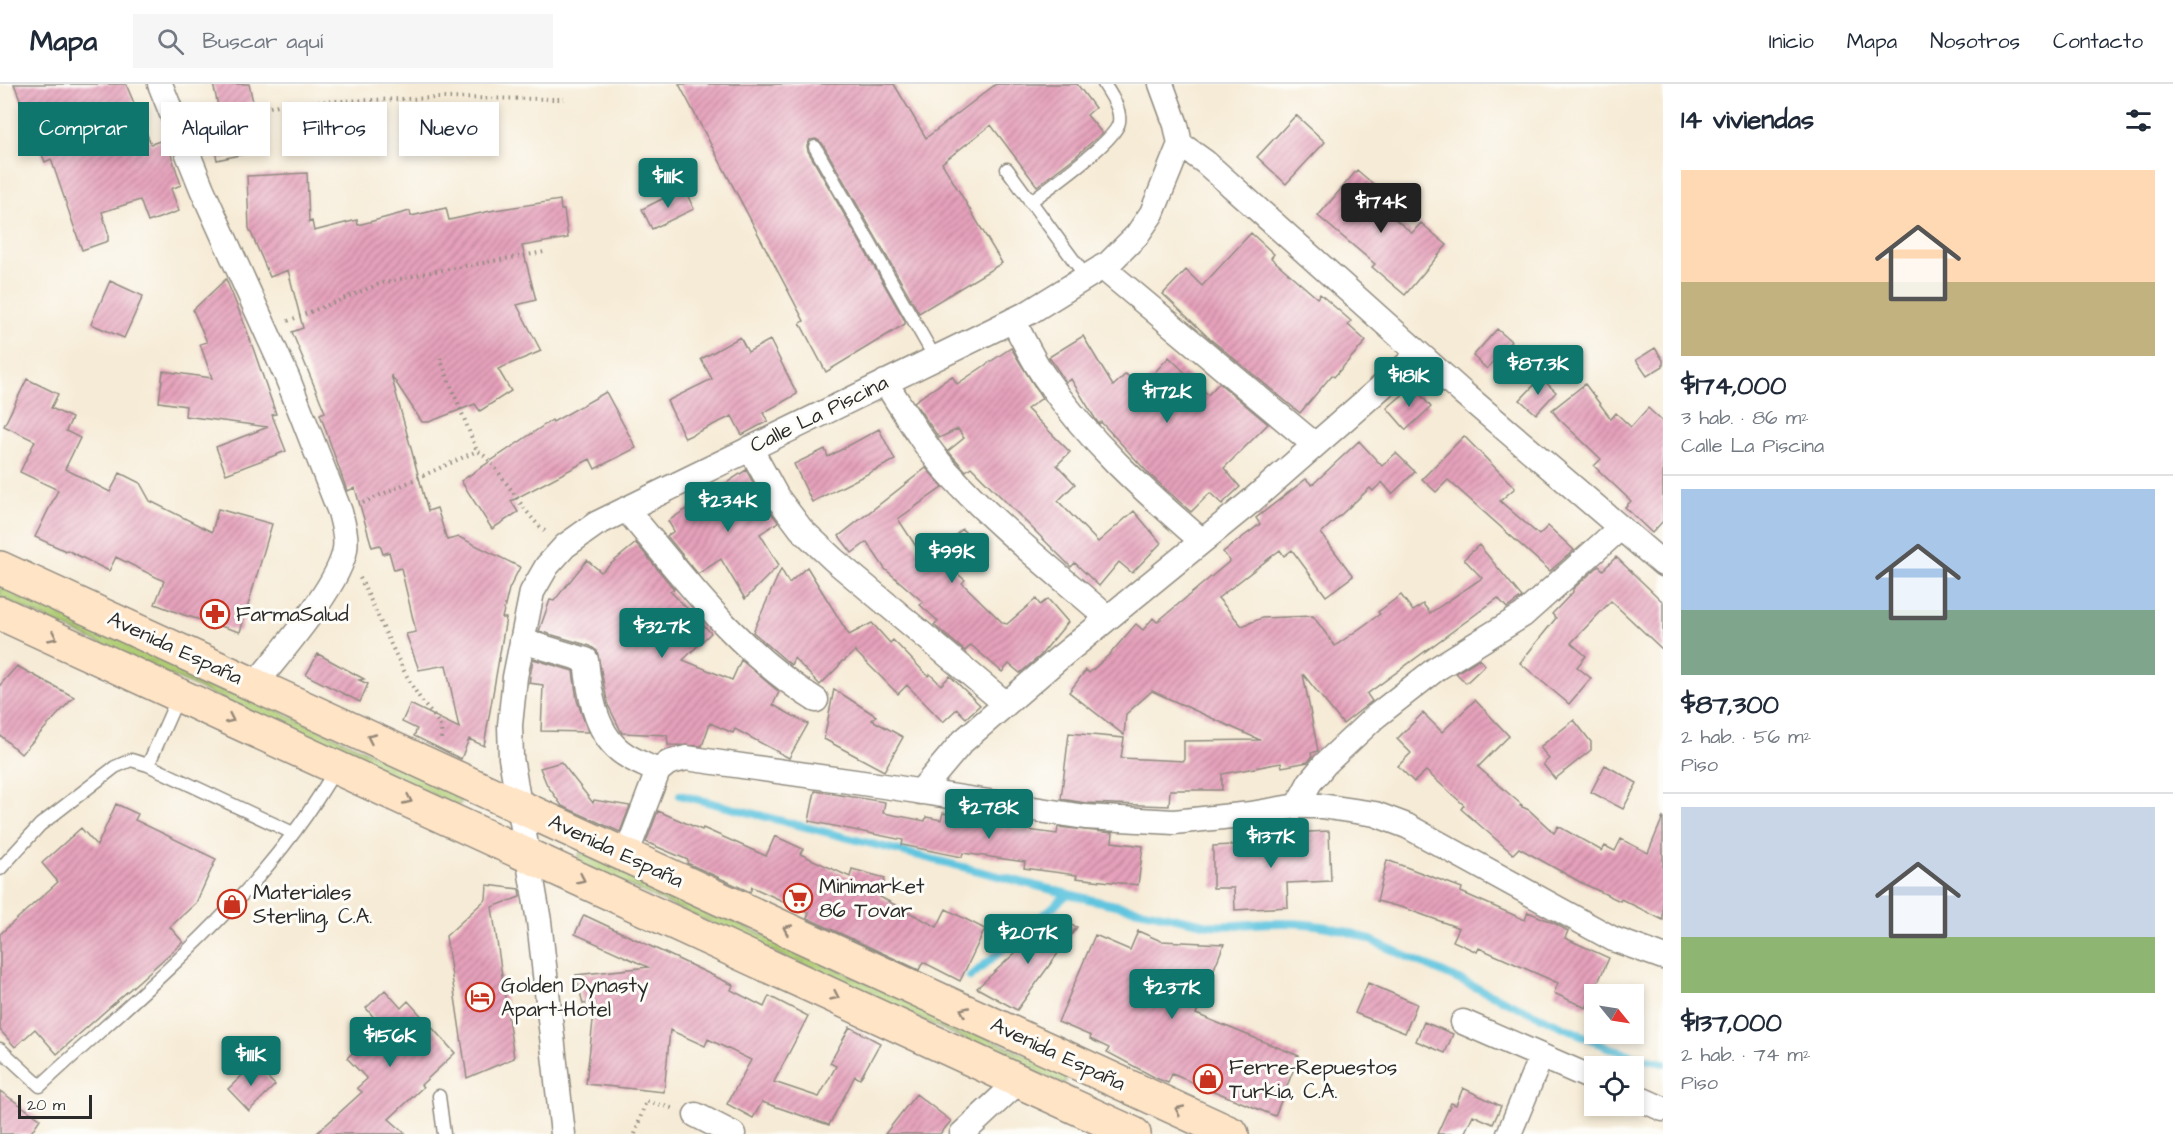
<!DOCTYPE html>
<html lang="es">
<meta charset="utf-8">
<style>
:root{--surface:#fff;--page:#f6f6f7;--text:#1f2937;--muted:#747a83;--line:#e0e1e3;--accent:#0f766e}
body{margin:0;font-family:"Architects Daughter",sans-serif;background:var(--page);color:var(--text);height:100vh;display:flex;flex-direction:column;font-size:22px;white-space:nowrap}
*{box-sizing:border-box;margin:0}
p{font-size:20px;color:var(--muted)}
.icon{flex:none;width:33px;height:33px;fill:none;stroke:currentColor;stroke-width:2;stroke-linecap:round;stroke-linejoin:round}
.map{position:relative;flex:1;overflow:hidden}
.sheet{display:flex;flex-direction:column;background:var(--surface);width:510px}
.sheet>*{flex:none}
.banner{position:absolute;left:18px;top:18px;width:570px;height:54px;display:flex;gap:12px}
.needle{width:39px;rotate:120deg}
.fabs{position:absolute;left:1584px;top:900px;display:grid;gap:12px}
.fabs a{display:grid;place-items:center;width:60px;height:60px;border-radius:0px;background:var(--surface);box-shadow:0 3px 9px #0003;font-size:30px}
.scale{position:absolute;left:18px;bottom:15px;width:74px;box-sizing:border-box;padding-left:6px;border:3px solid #2b2b2b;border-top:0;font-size:16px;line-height:21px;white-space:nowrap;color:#2b2b2b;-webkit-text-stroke:4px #fdfcf7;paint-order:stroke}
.price{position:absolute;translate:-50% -51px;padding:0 14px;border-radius:6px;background:var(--accent);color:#fff;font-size:20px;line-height:39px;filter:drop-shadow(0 2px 3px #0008)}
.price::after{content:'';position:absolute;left:50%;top:36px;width:18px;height:14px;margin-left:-9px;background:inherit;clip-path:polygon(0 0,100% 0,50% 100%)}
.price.on{background:#222;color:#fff}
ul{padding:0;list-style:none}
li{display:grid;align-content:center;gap:12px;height:318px;padding:0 18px}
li+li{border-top:2px solid var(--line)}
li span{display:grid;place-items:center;height:186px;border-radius:0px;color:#555}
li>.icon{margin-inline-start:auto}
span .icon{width:108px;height:108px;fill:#fffc;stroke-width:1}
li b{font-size:26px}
h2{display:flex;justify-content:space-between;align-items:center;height:72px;padding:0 18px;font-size:26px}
.tag{padding:0 21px;border-radius:0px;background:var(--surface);box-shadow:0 3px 9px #0003;font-size:21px;line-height:54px}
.tag.on{background:var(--accent);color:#fff}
header{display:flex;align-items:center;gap:36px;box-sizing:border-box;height:84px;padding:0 30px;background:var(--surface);border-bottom:2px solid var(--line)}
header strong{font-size:28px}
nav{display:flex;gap:33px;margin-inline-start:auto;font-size:21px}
.search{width:420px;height:54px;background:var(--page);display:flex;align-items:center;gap:15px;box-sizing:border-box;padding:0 21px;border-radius:0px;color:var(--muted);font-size:22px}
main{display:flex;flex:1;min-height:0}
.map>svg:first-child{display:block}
</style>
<header>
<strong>Mapa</strong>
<div class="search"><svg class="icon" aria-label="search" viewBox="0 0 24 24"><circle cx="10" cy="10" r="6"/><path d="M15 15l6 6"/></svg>Buscar aquí</div>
<nav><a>Inicio</a><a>Mapa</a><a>Nosotros</a><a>Contacto</a></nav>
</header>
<main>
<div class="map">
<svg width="1663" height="1050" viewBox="0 0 1663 1050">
<defs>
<pattern id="grass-tufts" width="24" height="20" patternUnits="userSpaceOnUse" patternTransform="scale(1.5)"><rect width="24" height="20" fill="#b0cd74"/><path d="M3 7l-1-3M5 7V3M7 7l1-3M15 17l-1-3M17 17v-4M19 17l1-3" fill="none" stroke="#98b065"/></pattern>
<pattern id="building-hatch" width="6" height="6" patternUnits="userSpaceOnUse" patternTransform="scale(1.5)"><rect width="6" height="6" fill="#e6a1bb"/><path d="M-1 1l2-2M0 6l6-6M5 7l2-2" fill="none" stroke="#bb8398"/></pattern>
</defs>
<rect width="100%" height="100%" fill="#fdfcf7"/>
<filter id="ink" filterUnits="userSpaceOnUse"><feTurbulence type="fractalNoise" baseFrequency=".0167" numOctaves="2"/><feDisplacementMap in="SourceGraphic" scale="12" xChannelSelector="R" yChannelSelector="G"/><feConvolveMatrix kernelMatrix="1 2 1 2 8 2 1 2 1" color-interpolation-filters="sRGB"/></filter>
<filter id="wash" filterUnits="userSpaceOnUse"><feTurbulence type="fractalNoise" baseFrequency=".008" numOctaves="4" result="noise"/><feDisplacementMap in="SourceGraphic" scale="24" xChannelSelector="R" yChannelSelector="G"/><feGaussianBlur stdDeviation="1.35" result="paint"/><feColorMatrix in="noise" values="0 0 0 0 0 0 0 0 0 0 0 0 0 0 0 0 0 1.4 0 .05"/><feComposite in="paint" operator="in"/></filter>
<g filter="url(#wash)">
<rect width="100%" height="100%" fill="#f6ebd6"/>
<path fill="url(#grass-tufts)" stroke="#6e7c50" stroke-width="1.5" d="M0,498L460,710L461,719L457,722L0,514Z
M583,768L1067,990L1066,998L1062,1000L579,779V770Z"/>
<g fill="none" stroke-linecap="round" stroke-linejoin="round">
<path stroke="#61c5df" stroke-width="8" d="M680,711L1092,816L1209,841C1233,843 1259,838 1284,839C1312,839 1340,844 1366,854L1612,965L1648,976L1663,979
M970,893L1068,810"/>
</g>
<g id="blocks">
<path fill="url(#building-hatch)" d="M14,0H126L151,60L166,55L181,101L171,105L179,127L148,138L140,116L102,128L108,149V157L82,166L51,75L45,78Z
M213,0H249L253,18L242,21L253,68L217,76L211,46L223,43Z
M679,0H894L926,54L996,0H1077L1095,24L1087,31L1102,49L1075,73L1037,102L991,41L942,79L1002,179L919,229L822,59L816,55L810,56L807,62L808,67L905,237V240L826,288L800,239L804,237Z
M1296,31L1325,58L1286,100L1257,73Z
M1357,86L1386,111L1378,121L1412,149L1421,139L1447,161L1405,211L1372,183L1375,180L1318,132Z
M307,89L309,138L312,137L314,147L357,136L358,141L410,127L411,132L446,124L449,136L495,126L560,116L561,126H564L568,154L522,162L536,216L517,221L541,267L498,285L511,307L480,327L475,320L429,338H422L391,291L428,427L437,424L447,456L459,453L520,483L509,505L502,534H506L484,662L469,655L461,675L414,652L417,645L402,638L410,620L459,644L446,581L419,586L406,550L416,548L401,484L394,486L389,468L383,470L380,461L372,463L355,404L347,407L320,330L325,328L292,248L303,244L288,186L270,193L249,144L247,92Z
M684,104L694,125L652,145L642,125Z
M1251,149L1274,170L1271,174L1317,214L1320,210L1351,237L1348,241L1366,257L1334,293L1332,291L1300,329L1209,254L1163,210L1186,186L1202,202Z
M226,195L246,244L276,330L272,331L286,367L226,390L216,363L268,343L185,332L186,322L159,318L163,287L212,294L200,260L207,258L193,226Z
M110,197L143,212L124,254L91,240Z
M1497,245L1511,257L1487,285L1473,272Z
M1083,252L1113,302L1126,290L1140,304L1169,273L1208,311L1219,299L1268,340L1224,384L1240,403L1222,420L1210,409L1191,428L1150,391L1101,338L1099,340L1096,336L1071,295L1066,298L1049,273Z
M740,253L748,268L770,256L797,310L763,329L768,337L742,351L732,332L685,354L667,317L712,295L701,275Z
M1011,264L1042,314L1027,325L1070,368L1057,381L1075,400L1058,417L1098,458L1134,427L1161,459L1132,489L1119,478L1099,502L1075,479L1071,483L971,383L966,387L948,367L964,354L958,345L939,354L914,318L952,292L957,300Z
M1655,264L1663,276V282L1647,292L1636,276Z
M1541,294L1556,308L1536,330L1520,316Z
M27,295L58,310L51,324L72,334L66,347L80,354L65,385L110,408L120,389L140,399L150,417L212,448L218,425L272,440L240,548L184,531L155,520L164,497L116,473L109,487L67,466L66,467L35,453L58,406L20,388L35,357L4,342Z
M1585,300L1611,335L1616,329L1631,343L1648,324L1663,338V437L1652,449L1625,423L1631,417L1594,382L1601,375L1558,334L1552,326Z
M1413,302L1431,323L1406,346L1387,324Z
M606,308L636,364L595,385L590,375L511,417L518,428L492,445L461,397L552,336L553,338Z
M879,345L895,376L812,418L794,380L825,365L828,373Z
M1464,352L1515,404L1500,417L1539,451L1548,442L1574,466L1550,487L1448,396L1436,408L1422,395Z
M1359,357L1382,382L1396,369L1415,388L1392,410L1382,398L1373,407L1370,404L1321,449L1353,492L1326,512L1292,466L1284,472L1280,466L1218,514L1242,542L1262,534L1313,532L1335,562L1380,530L1378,528L1401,511L1413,527L1423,520L1430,529L1482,494L1464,475L1479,461L1522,513L1507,524L1498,514L1367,610L1372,617L1343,640L1303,590L1318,667L1311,669L1312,673L1308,678L1282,683L1281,679L1222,690V706H1170L1169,722L1086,719L1061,715L1069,649L1124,654L1121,674L1184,677V657L1260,656L1152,607L1126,630L1124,651L1069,608L1086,586L1089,589L1110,570L1136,540L1143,546L1153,534L1157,538L1230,477L1223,468L1260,440L1256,434L1306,395L1312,401Z
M926,384L943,403L898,435L927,479L962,445L975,458L949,483L965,496L962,499L1003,539L1007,540L1036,515L1040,521L1048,515L1068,538L1040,572L1020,589L1009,580L1002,588L971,561L965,567L934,541L938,537L920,521L923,518L885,485L867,458L852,469L839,452Z
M746,386L765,420L778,438L760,450L779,481L745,515L721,475L698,490L667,452L674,447L668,437Z
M636,459L674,505L670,507L711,549L683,576L732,596L741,576L779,608L773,621L808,640L789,674L735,645L733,649L710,639L702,662L668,661L667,651L622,649L608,621L597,567L590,562L539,547L550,516L554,517L587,476L601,488Z
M1616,473L1663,518V566L1611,517L1571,559L1586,572L1577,583L1591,594L1569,620L1520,579L1556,534L1552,530L1573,508V505L1599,482L1603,486Z
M807,483L849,551L872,539L890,559L893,556L928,592L930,590L941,601L950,592L980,621L966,634L957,625L943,638L907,601L898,610L855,567L844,577H842L838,583L820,601L794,574L791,581L753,548L781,485L789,499Z
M318,570L364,595L359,596L368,600L360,618L306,591Z
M533,575L573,587L577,616L588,648L541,647L543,601L529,599Z
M1479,575L1485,581L1466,599L1456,589Z
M17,582L74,613L21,670L0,651V601Z
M834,605L876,632L872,636L903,653L884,687L824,655Z
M1475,616L1509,652L1478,683L1522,721L1520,722L1529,726L1554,749L1558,742L1602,767L1605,762L1615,767L1621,755L1648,769L1663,733V836L1621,815L1620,817L1580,798L1519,764L1513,770L1461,725L1464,721L1426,687L1414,698L1398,682L1411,669L1397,655L1423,629L1442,648Z
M1574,636L1591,658V666L1555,695L1543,680L1549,675L1540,663Z
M561,678L593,719L594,716L630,722L620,748L562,722L547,701L540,684Z
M1605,681L1637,699L1623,725L1591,708Z
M815,707L885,718L883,729L925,737L926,733L941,736L943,729L970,734L969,738L1057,750L1058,743L1113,749L1112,758L1143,762L1138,801L1076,794L1077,791L1024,784L1025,778L963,769L962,773L902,761L903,756L809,737Z
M116,720L138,730L135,736L216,775L196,819L170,843L183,858L57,970L35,945L15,963L0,946V850L58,798L42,779L81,744L97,762Z
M658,727L702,746L703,744L766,772L775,752L803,765L800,770L850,793L852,785L885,794L880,813L937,843L946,825L985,845L960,897L923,878L919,886L807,834L809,829L752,803L750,808L687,779L688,776L646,758Z
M1329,747L1331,797L1287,799L1288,823L1235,826L1234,804H1213V762L1290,758V749Z
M1387,776L1462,804L1461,808L1525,836L1528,828L1554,839L1568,847L1565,854L1609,874L1586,924L1554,909L1558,899L1479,864L1477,868L1453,857L1459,844L1404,824L1377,817Z
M487,801L519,805L520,813L492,823L514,974L467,994L446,852L486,815Z
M584,831L733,901L731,906L764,923L769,912L808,932L774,998L819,1013L836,982L830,979L850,943L880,959L860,995L855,992L829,1041L762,1018L753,1034L727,1020L751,976L708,955L705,962L670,946L664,1008L586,1000L595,919L583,920L576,891L648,883L575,850Z
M1053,834L1077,843L1017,926L977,904Z
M1138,847L1161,857L1224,860L1196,930L1299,972L1275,1032L1172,990L1168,999L1156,994L1107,968L1109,964L1090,955L1091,952L1058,938L1095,851L1130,866Z
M1368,899L1417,920L1405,949L1355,929Z
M385,906L401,924L408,917L455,969L421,1001L423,1003L389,1035L406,1050H316L362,1008L357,1004L367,995L347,974L363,959L358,953L376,936L366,924Z
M1424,938L1453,950L1445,969L1416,957Z
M254,980L275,1001L249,1027L228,1005Z
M1463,1004L1501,1022L1493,1040L1473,1031L1464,1050H1437L1451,1019L1456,1021Z
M0,1007L40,1035L30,1050H0Z
M916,1010L951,1037L940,1050H885Z"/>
</g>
</g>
<g filter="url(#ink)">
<use href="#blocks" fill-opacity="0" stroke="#908b80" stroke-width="1.5"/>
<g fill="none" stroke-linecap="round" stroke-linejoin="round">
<g stroke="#908b80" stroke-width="15">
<path id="lane" d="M815,63L935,274
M1007,85L1086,193
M1030,118C1048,104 1116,57 1119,38C1121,25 1111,11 1104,0
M148,681L179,611
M0,785L40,741L115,683L131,676L148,681L293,749
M0,965L40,1002C145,904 265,811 336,684
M439,1012L444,1050"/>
</g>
<g stroke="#908b80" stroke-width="27">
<path id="street" d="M160,0L202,105L287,293L340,428C343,440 347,453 345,465C340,501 279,570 255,601
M1180,60L1205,78L1463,309L1663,480
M1102,183L1315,361
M1013,236C1023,255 1032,275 1044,292C1089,358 1143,406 1202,457
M885,298C904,327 922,359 945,385C994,440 1053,486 1108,534
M750,364L777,413L801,445L834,476L1006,620
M626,425C684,494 738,568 816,616
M522,557L586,576C589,606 594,646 620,667C631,676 645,681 658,687L626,771
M658,687L668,679L686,674L891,703L1085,733L1174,738L1251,730L1297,722H1321L1375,730L1407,742L1613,855L1663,873
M920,708L962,658L1058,575L1249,419L1419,270
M1297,722L1310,698L1325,680L1376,632L1436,585L1523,531L1620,444
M1463,938L1594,995
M1634,1012L1663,1025
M696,1031L733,1050
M563,1050L539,837L511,674L510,641L515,593L532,508L547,482L565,462L596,440L1028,229L1109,179L1137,151L1152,129L1180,60L1176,41L1161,0
M962,1050L1019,997
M1509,1050L1541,972"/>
</g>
<g stroke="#908b80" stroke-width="36">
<path id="secondary" d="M0,484L1232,1050
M0,529L1134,1050"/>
</g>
<path stroke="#908b80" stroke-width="4" stroke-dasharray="1.5 4.5" stroke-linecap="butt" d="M201,43L239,30L278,21L307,18L437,14L564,15
M288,237L382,199L426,189L544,168
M440,274L477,367C495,374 523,431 546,448
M363,419L477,367
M360,494C381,536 397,580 423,619C431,630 444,639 441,655
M635,1050L646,1017L675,1025"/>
<use href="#lane" stroke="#fff" stroke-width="12"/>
<use href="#street" stroke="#fff" stroke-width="24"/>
<use href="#secondary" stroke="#ffe4c6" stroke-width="33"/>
</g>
<defs><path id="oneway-chevron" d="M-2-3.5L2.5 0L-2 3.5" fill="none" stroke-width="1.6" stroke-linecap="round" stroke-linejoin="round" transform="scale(1.5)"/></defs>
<g stroke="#958878">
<use href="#oneway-chevron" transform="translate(53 553) rotate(25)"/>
<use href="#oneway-chevron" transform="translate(230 635) rotate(25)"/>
<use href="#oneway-chevron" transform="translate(371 654) rotate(-155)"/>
<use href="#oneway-chevron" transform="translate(408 716) rotate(25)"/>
<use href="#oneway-chevron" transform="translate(581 795) rotate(25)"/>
<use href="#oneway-chevron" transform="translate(787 845) rotate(-155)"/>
<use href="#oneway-chevron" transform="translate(835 912) rotate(25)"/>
<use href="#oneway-chevron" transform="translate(964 927) rotate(-155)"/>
<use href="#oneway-chevron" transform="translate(1179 1026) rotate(-155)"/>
</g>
</g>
<defs>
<g id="pharmacy-ring" transform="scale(1.5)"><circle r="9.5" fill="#fdfcf7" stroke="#c8321e" stroke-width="1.5"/><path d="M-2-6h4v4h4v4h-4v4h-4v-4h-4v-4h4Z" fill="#c8321e"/></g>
<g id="supermarket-ring" transform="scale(1.5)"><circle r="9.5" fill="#fdfcf7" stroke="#c8321e" stroke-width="1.5"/><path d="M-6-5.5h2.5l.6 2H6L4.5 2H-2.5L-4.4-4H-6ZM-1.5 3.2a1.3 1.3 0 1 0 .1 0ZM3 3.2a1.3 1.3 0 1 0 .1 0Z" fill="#c8321e"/></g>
<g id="shop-ring" transform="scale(1.5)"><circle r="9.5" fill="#fdfcf7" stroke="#c8321e" stroke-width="1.5"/><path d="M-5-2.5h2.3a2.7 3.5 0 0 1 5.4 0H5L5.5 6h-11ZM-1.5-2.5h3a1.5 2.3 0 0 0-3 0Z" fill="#c8321e"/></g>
<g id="hotel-ring" transform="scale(1.5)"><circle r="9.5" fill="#fdfcf7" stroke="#c8321e" stroke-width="1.5"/><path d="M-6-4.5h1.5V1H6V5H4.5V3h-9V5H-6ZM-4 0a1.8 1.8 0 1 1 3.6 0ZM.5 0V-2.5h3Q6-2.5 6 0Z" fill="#c8321e"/></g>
</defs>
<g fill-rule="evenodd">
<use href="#pharmacy-ring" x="215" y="530"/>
<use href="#supermarket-ring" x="798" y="814"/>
<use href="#shop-ring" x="232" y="820"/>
<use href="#hotel-ring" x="480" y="913"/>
<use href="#shop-ring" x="1208" y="995"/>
</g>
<g text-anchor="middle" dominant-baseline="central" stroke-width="6" stroke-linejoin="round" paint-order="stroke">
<g font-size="21" fill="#2b2b2b" stroke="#fdfcf7">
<text transform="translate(819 330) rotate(-26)">Calle La Piscina</text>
<text transform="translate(175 564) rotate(25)">Avenida España</text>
<text transform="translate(616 767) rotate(25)">Avenida España</text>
<text transform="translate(1058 970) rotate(25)">Avenida España</text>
</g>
<g font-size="21" fill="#2b2b2b" stroke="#fdfcf7" text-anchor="start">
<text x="236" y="530">FarmaSalud</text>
<text x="819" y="802">Minimarket<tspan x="819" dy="24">86 Tovar</tspan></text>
<text x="253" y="808">Materiales<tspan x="253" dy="24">Sterling, C.A.</tspan></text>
<text x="501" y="901">Golden Dynasty<tspan x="501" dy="24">Apart-Hotel</tspan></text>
<text x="1229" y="983">Ferre-Repuestos<tspan x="1229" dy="24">Turkia, C.A.</tspan></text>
</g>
</g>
</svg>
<div class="fabs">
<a><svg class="needle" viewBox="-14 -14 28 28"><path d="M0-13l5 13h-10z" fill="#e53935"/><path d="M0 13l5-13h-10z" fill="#747a83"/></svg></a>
<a><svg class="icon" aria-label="locate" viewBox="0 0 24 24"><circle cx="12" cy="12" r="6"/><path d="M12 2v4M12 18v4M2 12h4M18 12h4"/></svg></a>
</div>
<div class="scale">20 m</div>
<b class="price" style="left:668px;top:125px">$111K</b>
<b class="price on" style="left:1381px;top:150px">$174K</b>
<b class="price" style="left:1538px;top:312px">$87.3K</b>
<b class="price" style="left:1409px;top:324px">$181K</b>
<b class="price" style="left:1167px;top:340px">$172K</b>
<b class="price" style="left:728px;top:449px">$234K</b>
<b class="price" style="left:952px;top:500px">$99K</b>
<b class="price" style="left:662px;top:575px">$327K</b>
<b class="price" style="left:989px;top:756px">$278K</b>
<b class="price" style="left:1271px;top:785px">$137K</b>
<b class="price" style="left:1028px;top:881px">$207K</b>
<b class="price" style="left:1172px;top:936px">$237K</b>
<b class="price" style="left:390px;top:984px">$156K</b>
<b class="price" style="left:251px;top:1003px">$111K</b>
<div class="banner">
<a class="tag on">Comprar</a>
<a class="tag">Alquilar</a>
<a class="tag">Filtros</a>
<a class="tag">Nuevo</a>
</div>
</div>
<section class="sheet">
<h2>14 viviendas<svg class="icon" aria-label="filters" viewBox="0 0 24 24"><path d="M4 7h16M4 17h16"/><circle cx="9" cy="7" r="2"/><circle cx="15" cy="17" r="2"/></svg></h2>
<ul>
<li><span style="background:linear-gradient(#ffd9b3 60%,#c2b280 0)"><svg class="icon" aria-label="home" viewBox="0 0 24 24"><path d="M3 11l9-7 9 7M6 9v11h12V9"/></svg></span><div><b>$174,000</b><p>3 hab. · 86 m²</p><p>Calle La Piscina</p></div></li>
<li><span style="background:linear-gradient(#a9c7e8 65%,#7fa58c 0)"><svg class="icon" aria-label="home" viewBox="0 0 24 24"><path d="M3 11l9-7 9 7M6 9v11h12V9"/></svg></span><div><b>$87,300</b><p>2 hab. · 56 m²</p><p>Piso</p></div></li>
<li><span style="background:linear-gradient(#c9d6e8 70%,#8fb573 0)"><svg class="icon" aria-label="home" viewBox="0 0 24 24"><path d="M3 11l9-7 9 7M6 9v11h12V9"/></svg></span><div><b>$137,000</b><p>2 hab. · 74 m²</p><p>Piso</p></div></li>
</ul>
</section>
</main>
